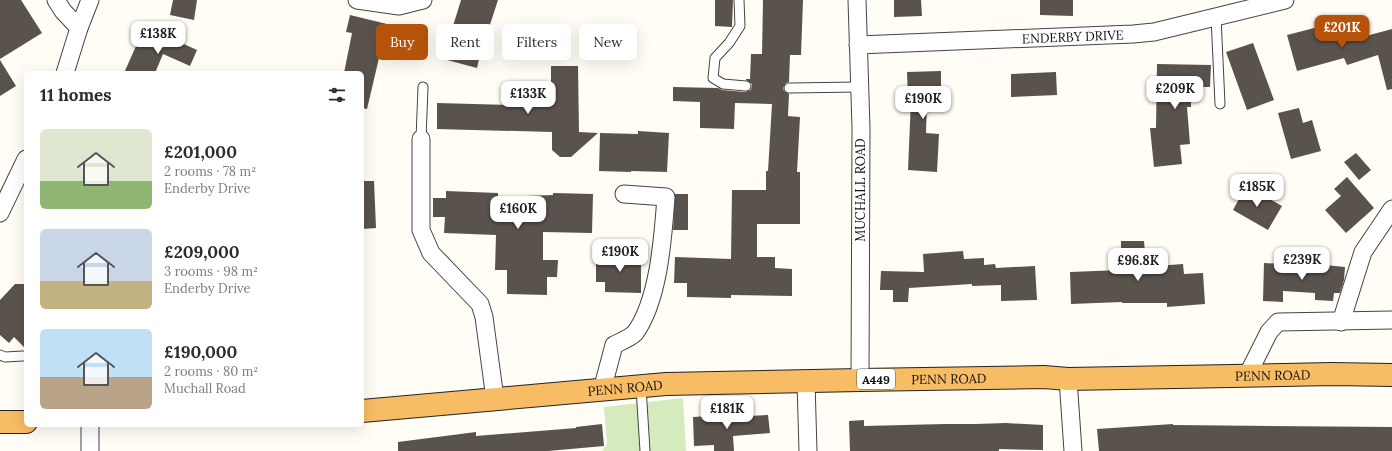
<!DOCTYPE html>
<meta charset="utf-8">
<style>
:root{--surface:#fff;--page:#f2f2f3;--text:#2b2b33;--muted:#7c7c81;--accent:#b45309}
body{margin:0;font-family:Lora,serif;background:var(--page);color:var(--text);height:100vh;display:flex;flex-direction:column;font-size:15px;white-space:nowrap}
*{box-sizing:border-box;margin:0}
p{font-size:13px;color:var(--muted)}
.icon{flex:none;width:22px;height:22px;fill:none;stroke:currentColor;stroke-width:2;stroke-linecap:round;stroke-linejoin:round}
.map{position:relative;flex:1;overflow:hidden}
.panel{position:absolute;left:24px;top:71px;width:340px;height:356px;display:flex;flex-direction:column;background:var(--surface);border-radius:6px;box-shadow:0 4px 16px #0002}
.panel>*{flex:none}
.hud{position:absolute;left:376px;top:24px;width:380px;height:36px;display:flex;gap:8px}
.price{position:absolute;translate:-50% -34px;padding:0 9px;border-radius:8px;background:#fff;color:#222;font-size:13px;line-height:26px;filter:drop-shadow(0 1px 2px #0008)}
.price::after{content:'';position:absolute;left:50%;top:24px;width:12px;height:9px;margin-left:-6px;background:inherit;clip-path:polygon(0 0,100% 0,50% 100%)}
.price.on{background:var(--accent);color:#fff}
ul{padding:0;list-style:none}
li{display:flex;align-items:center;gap:12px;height:100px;padding:0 16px}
li span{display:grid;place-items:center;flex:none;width:112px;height:80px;border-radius:6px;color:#555}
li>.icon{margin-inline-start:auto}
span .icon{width:48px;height:48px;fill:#fffc;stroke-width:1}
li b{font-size:17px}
h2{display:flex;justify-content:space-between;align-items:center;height:48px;padding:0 16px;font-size:17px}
.tag{padding:0 14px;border-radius:6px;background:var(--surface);box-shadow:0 4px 16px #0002;font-size:14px;line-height:36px}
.tag.on{background:var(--accent);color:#fff}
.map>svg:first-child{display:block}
</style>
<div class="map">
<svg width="1392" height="451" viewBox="0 0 1392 451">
<rect width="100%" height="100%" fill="#fffdf5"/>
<path fill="#d5ebbd" d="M683,398L686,451H602L607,444L604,407Z"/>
<path fill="#5a524d" d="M0,0H21L42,33L0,59Z
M173,0H197L194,20L170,15Z
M461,0H498L486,37L484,36L477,68L447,60L455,27L453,26Z
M715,0H733L732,27L715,26Z
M763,0H803L801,55H790L789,82L786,83L783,88L784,91L789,94L788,116L800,117L797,172H800V224H757V257H775V268L792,269V296L731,295V298L687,297V283H674L675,257L731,259L732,190H766V171H768L772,104L735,103L734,129L700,128V102L673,101V87L718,88L722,90L745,92L751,90L752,84L746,80V79H750L751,54H762Z
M894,0H921L922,16L894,17Z
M1040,0H1073V16L1040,15Z
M350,15L387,24L367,109L362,108V73H344L352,33L346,32Z
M1322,26L1326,40L1363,27L1366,36L1392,29V89L1387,90L1378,55L1347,65L1344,58L1297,71L1287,35Z
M166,36L197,50L190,66L163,54L155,73H124L140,37L161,46Z
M1253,43L1274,100L1247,110L1226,52Z
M0,60L16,86L0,96Z
M1157,64L1211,65L1210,87H1191V107H1187L1190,144L1180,145L1182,164L1154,167L1150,128H1156Z
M551,66H578L579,132L598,133L571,157H560L552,150V132L437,129V103L551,106Z
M941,71V99H927L926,133L939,134L937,172L908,170L911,99H908L907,72Z
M1056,72L1057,95L1011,97V74Z
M1299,108L1303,123L1312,120L1321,151L1291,159L1278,113Z
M638,131L669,133L667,172L631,171V172L599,171L600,133L638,134Z
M1356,153L1371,170L1359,180L1344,162Z
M1347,177L1374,208L1346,233L1325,210L1341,196L1334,189Z
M362,181H374L376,228L362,229Z
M1246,186L1282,206L1268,230L1233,210Z
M446,191L498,193V197L553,195V193L593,194L592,233L543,232V260H558L557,277H547V295L507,294V270H495L496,235L444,233L445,217H433V198H446Z
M675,194H688V230H673Z
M1121,241H1144L1145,253H1157V266L1183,264L1184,274L1203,273L1205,304L1167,307V303H1122V302L1071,304L1070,272L1121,270Z
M963,251L964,259L984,258V265L995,264L996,268L1035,266L1037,300L1001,301V285L972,286V284L909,288L908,302H893V290H880L881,271L924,272L923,254Z
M596,255L641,256V293L605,292V282H596Z
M1264,263L1305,265V263L1345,267L1344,280L1340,293H1334L1333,301L1315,300V293L1283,291V302L1263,301Z
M15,284H26V349L14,337L9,343L0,335V300Z
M748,414V416L768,415L770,433L733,436L734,451H714V445L694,446L693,417Z
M864,420V426L945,424H976L1006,423L1043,425V450L999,449V451H850L849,421Z
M602,424L604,446L548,451H398V442L476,432V436L576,428V427Z
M1173,424V425L1392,427V451H1099L1097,429Z"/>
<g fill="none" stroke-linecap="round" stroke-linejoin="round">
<g stroke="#444" stroke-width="11">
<path id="service" d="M739,0L740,26L729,43L715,58L713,78L723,84L746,86
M1216,17L1220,104
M789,88L859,87
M421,139L423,87
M0,355L5,357L23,356
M641,387L645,451"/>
</g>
<g stroke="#444" stroke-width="19">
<g id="minor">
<path d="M56,0L63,11L79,28"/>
<path d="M357,0L399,6L423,0"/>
<path d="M857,0L861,128L860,380"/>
<path id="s1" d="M858,45L1133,34L1154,32L1285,0"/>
<path d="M65,73L79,28L90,0"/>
<path d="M421,139V230L431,253L480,304L484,317L495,399"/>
<path d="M0,213L26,159"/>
<path d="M1341,322L1363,252L1392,209"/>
<path d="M1247,376L1269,332L1278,322L1392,320"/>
<path d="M1068,379L1073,451"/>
<path d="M806,382L808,451"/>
<path d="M602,390L614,345C620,342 630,338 635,333C659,300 663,237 666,197L624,194"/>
<path d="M90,425V451"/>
</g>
</g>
<g stroke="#222" stroke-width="24">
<g id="trunk">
<path id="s2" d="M362,411L666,384L860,380L1044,377L1068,379L1333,374L1392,375"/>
<path d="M0,422H26"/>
</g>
</g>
<use href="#service" stroke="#fff" stroke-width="9"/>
<use href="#minor" stroke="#fff" stroke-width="17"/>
<use href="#trunk" stroke="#f7bc64" stroke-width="22"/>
</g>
<g text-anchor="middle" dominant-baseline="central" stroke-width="4" stroke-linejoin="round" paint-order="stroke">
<rect fill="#fff" stroke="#585858" stroke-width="1" x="857" y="369" width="38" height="20" rx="3"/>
<g font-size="12" font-weight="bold" fill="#111">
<text x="876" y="379">A449</text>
</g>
<g font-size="13" fill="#111" stroke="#fff">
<text stroke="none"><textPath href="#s1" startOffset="215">ENDERBY DRIVE</textPath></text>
<text transform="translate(860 190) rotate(-90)">MUCHALL ROAD</text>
<text stroke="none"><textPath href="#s2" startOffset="912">PENN ROAD</textPath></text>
<text stroke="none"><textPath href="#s2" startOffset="588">PENN ROAD</textPath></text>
<text stroke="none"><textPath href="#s2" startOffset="264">PENN ROAD</textPath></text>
</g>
</g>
</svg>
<b class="price on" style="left:1342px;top:49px">£201K</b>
<b class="price" style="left:158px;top:55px">£138K</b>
<b class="price" style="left:1175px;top:110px">£209K</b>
<b class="price" style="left:528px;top:115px">£133K</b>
<b class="price" style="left:923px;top:120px">£190K</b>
<b class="price" style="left:1257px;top:208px">£185K</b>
<b class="price" style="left:518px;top:230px">£160K</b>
<b class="price" style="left:620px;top:273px">£190K</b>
<b class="price" style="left:1302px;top:281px">£239K</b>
<b class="price" style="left:1138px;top:282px">£96.8K</b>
<b class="price" style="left:727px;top:430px">£181K</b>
<div class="hud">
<a class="tag on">Buy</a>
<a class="tag">Rent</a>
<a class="tag">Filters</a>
<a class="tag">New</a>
</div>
<section class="panel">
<h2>11 homes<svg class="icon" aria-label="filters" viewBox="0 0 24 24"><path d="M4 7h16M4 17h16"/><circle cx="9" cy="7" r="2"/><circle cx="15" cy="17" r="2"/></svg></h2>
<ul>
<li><span style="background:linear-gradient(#dfe7d0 65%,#8fb573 0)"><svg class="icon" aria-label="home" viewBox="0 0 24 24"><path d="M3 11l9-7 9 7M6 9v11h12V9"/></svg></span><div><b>£201,000</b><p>2 rooms · 78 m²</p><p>Enderby Drive</p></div></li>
<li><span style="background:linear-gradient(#c9d6e8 65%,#c2b280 0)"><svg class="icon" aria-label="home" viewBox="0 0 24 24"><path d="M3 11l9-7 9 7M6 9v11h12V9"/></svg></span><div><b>£209,000</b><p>3 rooms · 98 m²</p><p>Enderby Drive</p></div></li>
<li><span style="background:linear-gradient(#bfe0f5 60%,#b9a48a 0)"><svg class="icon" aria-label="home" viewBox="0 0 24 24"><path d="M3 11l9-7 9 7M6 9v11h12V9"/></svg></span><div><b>£190,000</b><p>2 rooms · 80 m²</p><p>Muchall Road</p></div></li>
</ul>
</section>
</div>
